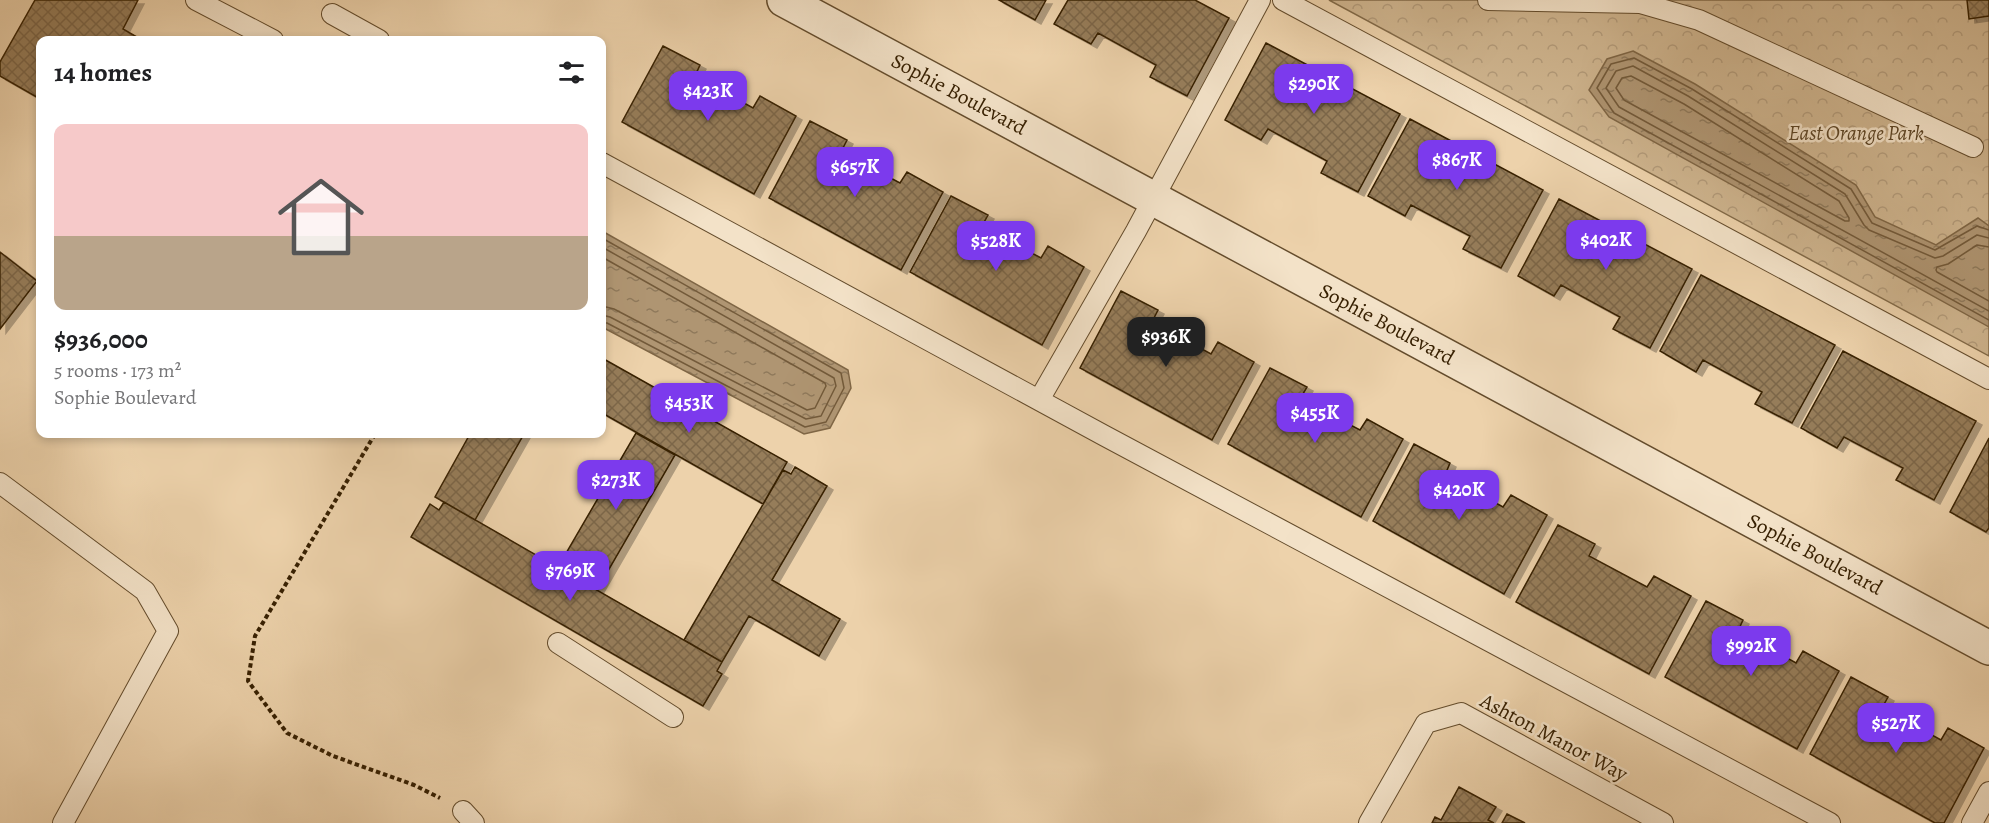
<!DOCTYPE html>
<meta charset="utf-8">
<style>
:root{--surface:#fff;--page:#f2f2f2;--text:#202124;--muted:#757577;--line:#e0e0e0;--accent:#7c3aed}
body{margin:0;font-family:Alegreya,serif;background:var(--page);color:var(--text);height:100vh;display:flex;flex-direction:column;font-size:22px;white-space:nowrap}
*{box-sizing:border-box;margin:0}
p{font-size:20px;color:var(--muted)}
.icon{flex:none;width:33px;height:33px;fill:none;stroke:currentColor;stroke-width:2;stroke-linecap:round;stroke-linejoin:round}
.map{position:relative;flex:1;overflow:hidden}
.details{position:absolute;left:36px;top:36px;width:570px;height:402px;display:flex;flex-direction:column;background:var(--surface);border-radius:12px;box-shadow:0 3px 9px #0003}
.details>*{flex:none}
.price{position:absolute;translate:-50% -51px;padding:0 14px;border-radius:12px;background:var(--accent);color:#fff;font-size:20px;line-height:39px;filter:drop-shadow(0 2px 3px #0008)}
.price::after{content:'';position:absolute;left:50%;top:36px;width:18px;height:14px;margin-left:-9px;background:inherit;clip-path:polygon(0 0,100% 0,50% 100%)}
.price.active{background:#222;color:#fff}
ul{padding:0;list-style:none}
li{display:grid;align-content:center;gap:12px;height:318px;padding:0 18px}
li+li{border-top:2px solid var(--line)}
li span{display:grid;place-items:center;height:186px;border-radius:12px;color:#555}
li>.icon{margin-inline-start:auto}
span .icon{width:108px;height:108px;fill:#fffc;stroke-width:1}
li b{font-size:26px}
h2{display:flex;justify-content:space-between;align-items:center;height:72px;padding:0 18px;font-size:26px}
.map>svg:first-child{display:block}
</style>
<div class="map">
<svg width="1989" height="823" viewBox="0 0 1989 823">
<defs>
<pattern id="forest-crowns" width="20" height="18" patternUnits="userSpaceOnUse" patternTransform="scale(1.5)"><rect width="20" height="18" fill="#ceb48e"/><path d="M2 6a3 3 0 1 1 6 0M12 15a3 3 0 1 1 6 0" fill="none" stroke="#b29a79"/></pattern>
<pattern id="water-ripples" width="26" height="14" patternUnits="userSpaceOnUse" patternTransform="scale(1.5)"><rect width="26" height="14" fill="#af9572"/><path d="M2 4q2-2 4 0t4 0M15 11q2-2 4 0t4 0" fill="none" stroke="#8f795b"/></pattern>
<pattern id="building-cross-hatch" width="8" height="8" patternUnits="userSpaceOnUse" patternTransform="scale(1.5)"><rect width="8" height="8" fill="#967d5a"/><path d="M0 0l8 8M0 8l8-8" fill="none" stroke="#7b6648"/></pattern>
<filter id="shadow"><feDropShadow dx="6" dy="4" stdDeviation="0" flood-color="#0004"/></filter>
</defs>
<rect width="100%" height="100%" fill="#edd2ab"/>
<filter id="stains"><feTurbulence type="fractalNoise" baseFrequency=".00333" numOctaves="4"/><feColorMatrix values="0 0 0 0 .2 0 0 0 0 .09 0 0 0 0 .02 0 0 0 .5 -.17"/></filter>
<radialGradient id="worn" r=".72"><stop offset=".6" stop-color="#630" stop-opacity="0"/><stop offset="1" stop-color="#630" stop-opacity=".3"/></radialGradient>
<path fill="url(#forest-crowns)" stroke="#826a48" stroke-width="1.5" d="M1329,0H1989V356Z"/>
<path fill="url(#water-ripples)" stroke="#7f6645" stroke-width="1.5" d="M1633,51L1695,84L1856,185L1875,217L1936,245L1978,218L1989,226V327L1609,117L1589,90L1607,59Z
M602,231L848,370L851,388L830,428L804,434L602,327Z"/>
<g fill="none" stroke-linecap="round" stroke-linejoin="round">
<path stroke="#735a3a" stroke-width="1.5" d="M1631,76L1684,104L1839,201L1849,218V221H1845L1624,100L1616,88L1622,78Z
M1989,230L1977,226L1935,250L1872,223L1851,189L1692,89L1634,58L1611,64L1597,88L1614,113L1989,320
M602,238L841,373L844,388L826,422L805,427L607,323H602
M1989,238L1977,235L1943,256L1935,258L1869,230L1864,225L1845,194L1688,96L1633,66L1616,71L1606,88L1619,107L1989,311
M602,247L834,378L836,386L821,416L806,419L610,317L602,315
M1989,247L1977,245L1948,264L1937,267L1936,270L1937,272L1989,301
M602,257L825,383L826,386L815,408L807,410L614,309L602,306"/>
</g>
<path fill="url(#building-cross-hatch)" stroke="#372002" stroke-width="1.5" filter="url(#shadow)" d="M35,0H138L123,29L142,40H40V99L0,76V62Z
M999,0H1046L1035,20Z
M1068,0H1195L1229,18L1187,96L1150,77L1156,65L1098,33L1091,44L1054,24Z
M1967,0H1989V16L1969,19Z
M1266,43L1400,114L1358,192L1321,173L1327,161L1268,129L1261,140L1225,120Z
M663,46L700,65L695,76L753,108L760,96L796,116L754,194L622,122Z
M1410,119L1543,190L1501,268L1463,249L1470,236L1411,205L1405,216L1368,196Z
M810,121L847,140L841,152L900,183L907,172L943,192L901,270L769,198Z
M951,196L988,215L982,226L1041,258L1048,246L1084,267L1042,345L910,272Z
M1559,199L1692,269L1650,348L1613,329L1620,317L1561,285L1554,296L1518,276Z
M0,252L37,281L0,329Z
M1701,275L1835,345L1792,423L1755,404L1762,392L1703,360L1696,372L1660,351Z
M1121,291L1158,310L1152,322L1211,354L1218,342L1254,362L1212,440L1080,368Z
M1843,351L1976,421L1934,500L1896,480L1903,468L1844,437L1837,448L1801,428Z
M602,358L787,462L763,504L602,413Z
M1270,368L1307,387L1300,399L1360,430L1367,419L1403,439L1361,517L1228,444Z
M636,433L675,455L597,590L558,567Z
M470,434H524L475,520L435,497Z
M1989,438V528L1986,532L1950,512Z
M1414,444L1450,463L1445,475L1503,507L1511,495L1547,515L1504,594L1373,521Z
M795,467L827,486L772,580L840,619L819,656L749,616L722,662L684,640L783,470L791,474Z
M444,502L722,662L717,671L722,674L703,706L411,537L430,504L439,510Z
M1558,525L1595,544L1589,556L1647,587L1654,576L1691,596L1649,674L1516,602Z
M1706,601L1743,620L1738,631L1796,663L1803,651L1839,671L1797,749L1665,677Z
M1851,677L1888,697L1882,708L1941,740L1948,728L1984,748L1944,823H1935L1810,754Z
M1459,787L1496,807L1488,820L1494,823H1432L1435,817L1441,820Z
M1507,814L1525,823H1502Z"/>
<g fill="none" stroke-linecap="round" stroke-linejoin="round">
<g stroke="#644c2c" stroke-width="22">
<path id="service" d="M196,0L273,40
M1283,0L1989,379
M1488,0L1640,3L1699,20L1973,147
M332,14L379,40
M602,163L1105,436L1830,823
M1039,400L1136,231L1260,0
M0,483L145,591L168,631L63,823
M558,643L673,717
M463,811L474,823
M1369,823L1426,723L1461,713L1663,823
M1972,823L1989,792"/>
</g>
<g stroke="#644c2c" stroke-width="36">
<path id="minor" d="M784,0L1989,648"/>
</g>
<path stroke="#372002" stroke-width="4" stroke-dasharray="4.5 3" stroke-linecap="butt" d="M375,434L255,636L248,681L287,733L333,756L414,785L440,798"/>
<use href="#service" stroke="#f3e2c8" stroke-width="20"/>
<use href="#minor" stroke="#f3e2c8" stroke-width="33"/>
</g>
<g text-anchor="middle" dominant-baseline="central" stroke-width="5" stroke-linejoin="round" paint-order="stroke">
<g font-size="21" fill="#372002" stroke="#f3e2c8">
<text transform="translate(959 94) rotate(28)">Sophie Boulevard</text>
<text transform="translate(1387 324) rotate(28)">Sophie Boulevard</text>
<text transform="translate(1815 554) rotate(28)">Sophie Boulevard</text>
<text transform="translate(1554 737) rotate(28)">Ashton Manor Way</text>
</g>
<g font-size="21" font-style="italic" fill="#5d4525" stroke="#f3e2c8">
<text x="1856" y="133">East Orange Park</text>
</g>
</g>
<rect width="100%" height="100%" filter="url(#stains)"/>
<rect width="100%" height="100%" fill="url(#worn)"/>
</svg>
<b class="price" style="left:1314px;top:115px">$290K</b>
<b class="price" style="left:708px;top:122px">$423K</b>
<b class="price" style="left:1457px;top:191px">$867K</b>
<b class="price" style="left:855px;top:198px">$657K</b>
<b class="price" style="left:1606px;top:271px">$402K</b>
<b class="price" style="left:996px;top:272px">$528K</b>
<b class="price active" style="left:1166px;top:368px">$936K</b>
<b class="price" style="left:689px;top:434px">$453K</b>
<b class="price" style="left:1315px;top:444px">$455K</b>
<b class="price" style="left:616px;top:511px">$273K</b>
<b class="price" style="left:1459px;top:521px">$420K</b>
<b class="price" style="left:570px;top:602px">$769K</b>
<b class="price" style="left:1751px;top:677px">$992K</b>
<b class="price" style="left:1896px;top:754px">$527K</b>
<section class="details">
<h2>14 homes<svg class="icon" aria-label="filters" viewBox="0 0 24 24"><path d="M4 7h16M4 17h16"/><circle cx="9" cy="7" r="2"/><circle cx="15" cy="17" r="2"/></svg></h2>
<ul>
<li><span style="background:linear-gradient(#f6c9c9 60%,#b9a48a 0)"><svg class="icon" aria-label="home" viewBox="0 0 24 24"><path d="M3 11l9-7 9 7M6 9v11h12V9"/></svg></span><div><b>$936,000</b><p>5 rooms · 173 m²</p><p>Sophie Boulevard</p></div></li>
</ul>
</section>
</div>
